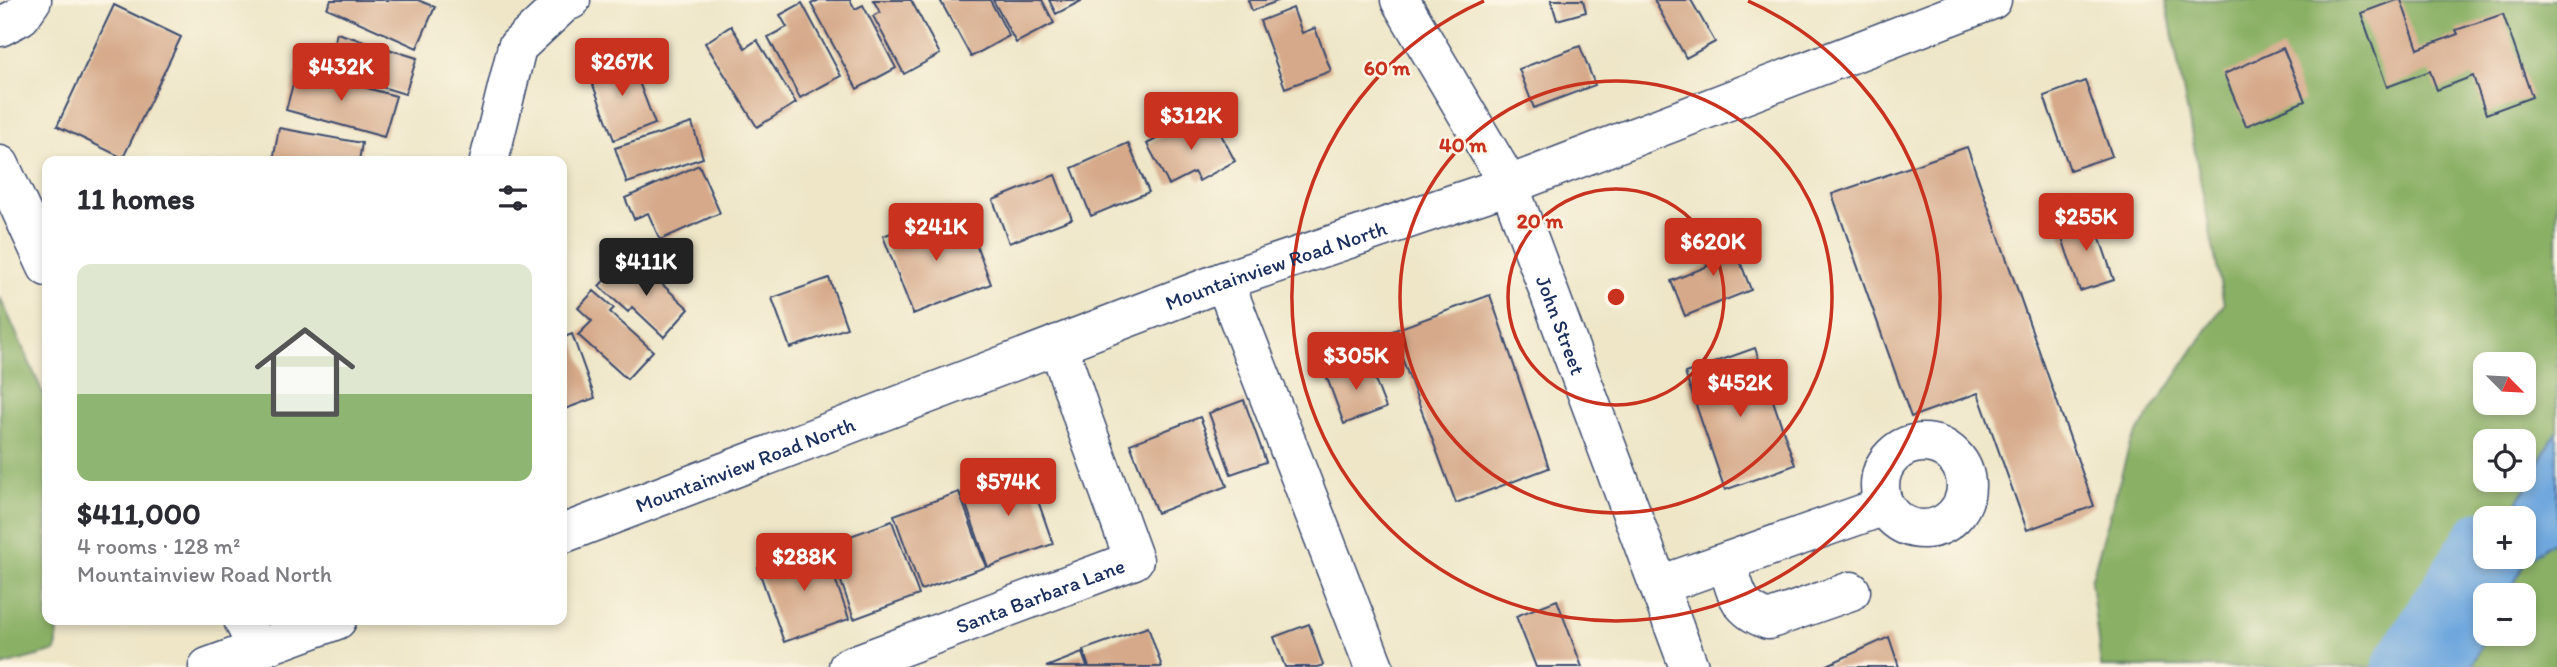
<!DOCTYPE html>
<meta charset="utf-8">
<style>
:root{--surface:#fff;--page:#f7f7f7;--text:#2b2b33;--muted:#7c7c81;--line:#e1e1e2;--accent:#c8321e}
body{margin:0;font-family:Itim,sans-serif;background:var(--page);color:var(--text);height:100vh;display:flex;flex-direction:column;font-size:26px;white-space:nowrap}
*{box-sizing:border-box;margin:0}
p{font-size:23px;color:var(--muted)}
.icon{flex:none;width:38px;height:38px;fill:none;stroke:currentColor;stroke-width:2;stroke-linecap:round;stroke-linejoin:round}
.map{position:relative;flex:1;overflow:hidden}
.sheet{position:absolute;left:42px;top:156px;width:525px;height:469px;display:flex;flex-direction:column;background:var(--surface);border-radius:14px;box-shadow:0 4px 10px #0003}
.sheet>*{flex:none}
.needle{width:46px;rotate:114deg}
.controls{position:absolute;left:2473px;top:352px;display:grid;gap:14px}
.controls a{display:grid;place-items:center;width:63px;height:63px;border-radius:14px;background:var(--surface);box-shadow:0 4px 10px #0003;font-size:35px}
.price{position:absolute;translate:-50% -60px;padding:0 16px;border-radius:7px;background:var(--accent);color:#fff;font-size:23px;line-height:46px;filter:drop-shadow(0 2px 4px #0008)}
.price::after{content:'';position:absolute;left:50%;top:42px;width:21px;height:16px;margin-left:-10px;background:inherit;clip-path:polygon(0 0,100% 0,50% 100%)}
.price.current{background:#222;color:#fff}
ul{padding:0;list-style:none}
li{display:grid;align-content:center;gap:14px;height:371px;padding:0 35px}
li+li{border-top:2px solid var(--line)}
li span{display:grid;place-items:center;height:217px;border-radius:14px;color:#555}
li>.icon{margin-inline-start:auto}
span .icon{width:126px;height:126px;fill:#fffc;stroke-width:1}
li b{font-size:30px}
h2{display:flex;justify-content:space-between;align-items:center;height:84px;padding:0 35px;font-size:30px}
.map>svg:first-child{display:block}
</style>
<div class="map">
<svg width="2557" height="667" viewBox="0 0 2557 667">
<rect width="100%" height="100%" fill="#fcf5e5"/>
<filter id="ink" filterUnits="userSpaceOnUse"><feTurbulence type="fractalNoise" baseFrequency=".0143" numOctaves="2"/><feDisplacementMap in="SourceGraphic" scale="14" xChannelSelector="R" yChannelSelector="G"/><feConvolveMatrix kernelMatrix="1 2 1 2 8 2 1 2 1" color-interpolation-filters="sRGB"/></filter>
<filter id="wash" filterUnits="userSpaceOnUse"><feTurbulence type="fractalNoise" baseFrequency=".00686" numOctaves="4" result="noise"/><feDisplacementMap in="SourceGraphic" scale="28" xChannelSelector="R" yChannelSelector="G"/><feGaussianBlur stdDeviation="1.57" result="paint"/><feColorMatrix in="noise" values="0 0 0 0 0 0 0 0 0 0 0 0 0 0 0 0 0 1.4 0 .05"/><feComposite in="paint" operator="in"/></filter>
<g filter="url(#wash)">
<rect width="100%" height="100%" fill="#eee6c7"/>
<path fill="#8ab065" stroke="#527062" stroke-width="2" fill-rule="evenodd" d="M2166,0H2557V430L2509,518H2485V556L2488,557L2427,667H2101L2091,581L2130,444L2224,304ZM2485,364H2524V402H2485ZM2485,441H2524V480H2485Z
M0,297L47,402V620H59L56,651L0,666Z
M2557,539V667H2471L2488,634H2524V595H2508L2525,562Z"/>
<path fill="#6fa8de" stroke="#456c9e" stroke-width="2" d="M2557,430V539L2525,562L2508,595H2485V634H2488L2471,667H2427L2488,557L2524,556V518H2509Z"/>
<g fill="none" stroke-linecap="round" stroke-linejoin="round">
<path stroke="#6fa8de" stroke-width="65" d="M2405,667L2485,542"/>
</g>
<g id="blocks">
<path fill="#d5a989" d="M331,0H418L435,7L417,48L327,8Z
M819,0H850L855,9L863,5L896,68L857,89L811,4Z
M873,0H911L940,54L904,74L873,16L880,12Z
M940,0H990L1009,36L971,57Z
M993,0H1042L1054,23L1016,43Z
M1049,0H1083L1056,14Z
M1248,0H1280L1252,11Z
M1551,0H1583L1586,12L1557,20Z
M1654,0H1691L1715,42L1686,58Z
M2396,0H2401L2418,49L2458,34L2456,30L2503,14L2532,97L2486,114L2473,76L2437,90L2430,71L2387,87L2361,13Z
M802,3L841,76L800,98L768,37L787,27L780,15Z
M114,5L181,37L123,158L57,126Z
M1293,8L1302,33L1315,28L1331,71L1285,88L1260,21Z
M731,26L745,48L757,40L796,103L757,127L705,43Z
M337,33L417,58L405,94L326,70Z
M1580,46L1595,85L1534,108L1519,69Z
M2283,48L2305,101L2246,126L2224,74Z
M629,56L655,124L614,140L588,72Z
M297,69L396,96L384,137L286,110Z
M2085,81L2112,156L2070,170L2044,96Z
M1195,118L1201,131L1215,123L1235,161L1199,181L1194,172L1169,185L1147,144Z
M692,123L703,158L627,183L615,148Z
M279,128L362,143L359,161H273Z
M1128,143L1149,192L1091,216L1072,168Z
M1967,147L2094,506L2027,530L1978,393L1911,417L1832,194Z
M699,165L720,213L660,240L648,213L634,219L625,198Z
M1055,175L1072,219L1009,243L993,200Z
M2092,215L2114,280L2080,291L2058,226Z
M966,218L991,284L913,314L883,236L925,220L930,232Z
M1730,235L1751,290L1685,316L1671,281L1708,266L1700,246Z
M639,263L689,309L664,337L632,307L628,312L599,286L615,269L625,278Z
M829,278L847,328L790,348L772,298Z
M594,291L614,308L610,312L653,351L627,379L578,335L592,321L578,308Z
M1490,295L1549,468L1456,503L1392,331Z
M572,334L595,398L562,410V338Z
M1755,348L1795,465L1725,490L1685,373Z
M1367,359L1386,408L1344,424L1326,375Z
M1244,400L1266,462L1231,474L1209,413Z
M1200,417L1227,486L1157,513L1130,444Z
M1027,469L1053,544L988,567L962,493Z
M959,492L986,567L921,590L894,515Z
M892,521L919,595L854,619L828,544Z
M823,544L849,619L784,642L758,568Z
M1557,600L1582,667H1536L1516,616Z
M1309,624L1323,665L1317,667H1285L1274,637Z
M1148,627L1162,667H1089L1083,650Z
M1889,637L1899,667H1823Z
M1082,653L1087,667H1046Z"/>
</g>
</g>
<g filter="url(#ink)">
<use href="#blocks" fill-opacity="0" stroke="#3b4a6e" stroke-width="2"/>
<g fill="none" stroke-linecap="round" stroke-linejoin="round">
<g stroke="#3b4a6e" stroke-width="41">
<g id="minor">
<path id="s1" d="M1400,0L1509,185L1689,667"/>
<path d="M0,27L21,16L32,0"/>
<path d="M489,161L517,47L564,3L571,0"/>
<path d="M0,165L47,267"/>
<path d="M1224,281L1374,667"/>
<circle cx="1923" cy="486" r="43"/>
<path d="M1727,562C1736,592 1736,608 1768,620L1851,591"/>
<path d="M1660,585L1885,506"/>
<path d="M243,620L258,650"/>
<path id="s2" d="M848,667L1134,560L1084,422L1058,344"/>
</g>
</g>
<g stroke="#3b4a6e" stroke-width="41">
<g id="major">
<path id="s3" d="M562,534L1224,281L1509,185L1992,0"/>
<path d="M208,667L337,620"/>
</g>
</g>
<use href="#minor" stroke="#fff" stroke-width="38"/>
<use href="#major" stroke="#fff" stroke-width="38"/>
</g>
</g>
<g fill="none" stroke="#c8321e" stroke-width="3.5">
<circle cx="1616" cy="297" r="108"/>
<circle cx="1616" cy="297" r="216"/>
<path d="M1748 1A324 324 0 1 1 1484 1"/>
</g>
<g text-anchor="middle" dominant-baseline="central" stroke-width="5" stroke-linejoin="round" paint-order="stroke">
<g font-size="21" fill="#1b2f5e" stroke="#fcf5e5">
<text stroke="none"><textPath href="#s3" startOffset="763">Mountainview Road North</textPath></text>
<text stroke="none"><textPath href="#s1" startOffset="364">John Street</textPath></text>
<text stroke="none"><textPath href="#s3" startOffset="196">Mountainview Road North</textPath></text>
<text stroke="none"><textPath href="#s2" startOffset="205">Santa Barbara Lane</textPath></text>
</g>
</g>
<circle cx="1616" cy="297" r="10" fill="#c8321e" stroke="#fcf5e5" stroke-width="3.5"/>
<g font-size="21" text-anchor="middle" font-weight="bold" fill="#c8321e" stroke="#fcf5e5" stroke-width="5" stroke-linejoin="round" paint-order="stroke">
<text x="1387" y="75">60 m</text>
<text x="1463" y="152">40 m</text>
<text x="1540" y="228">20 m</text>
</g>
</svg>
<div class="controls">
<a><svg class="needle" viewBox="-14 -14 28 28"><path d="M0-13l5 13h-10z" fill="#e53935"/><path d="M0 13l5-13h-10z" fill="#7c7c81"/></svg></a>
<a><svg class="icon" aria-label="locate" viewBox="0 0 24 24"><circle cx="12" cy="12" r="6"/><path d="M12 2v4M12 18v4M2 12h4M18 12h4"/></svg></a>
<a>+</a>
<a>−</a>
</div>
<b class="price" style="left:622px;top:98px">$267K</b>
<b class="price" style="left:341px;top:103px">$432K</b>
<b class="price" style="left:1191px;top:152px">$312K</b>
<b class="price" style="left:2086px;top:253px">$255K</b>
<b class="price" style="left:936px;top:263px">$241K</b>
<b class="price" style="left:1713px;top:278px">$620K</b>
<b class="price current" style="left:646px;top:298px">$411K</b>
<b class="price" style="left:1356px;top:392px">$305K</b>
<b class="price" style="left:1740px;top:419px">$452K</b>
<b class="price" style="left:1008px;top:518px">$574K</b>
<b class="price" style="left:804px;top:593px">$288K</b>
<section class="sheet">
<h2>11 homes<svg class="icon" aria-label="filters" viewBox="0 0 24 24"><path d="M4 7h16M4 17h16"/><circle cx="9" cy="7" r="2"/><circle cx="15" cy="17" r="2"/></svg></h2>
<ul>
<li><span style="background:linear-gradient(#dfe7d0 60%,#8fb573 0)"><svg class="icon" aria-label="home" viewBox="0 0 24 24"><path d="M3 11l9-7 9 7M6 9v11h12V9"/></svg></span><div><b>$411,000</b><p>4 rooms · 128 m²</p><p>Mountainview Road North</p></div></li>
</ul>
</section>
</div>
